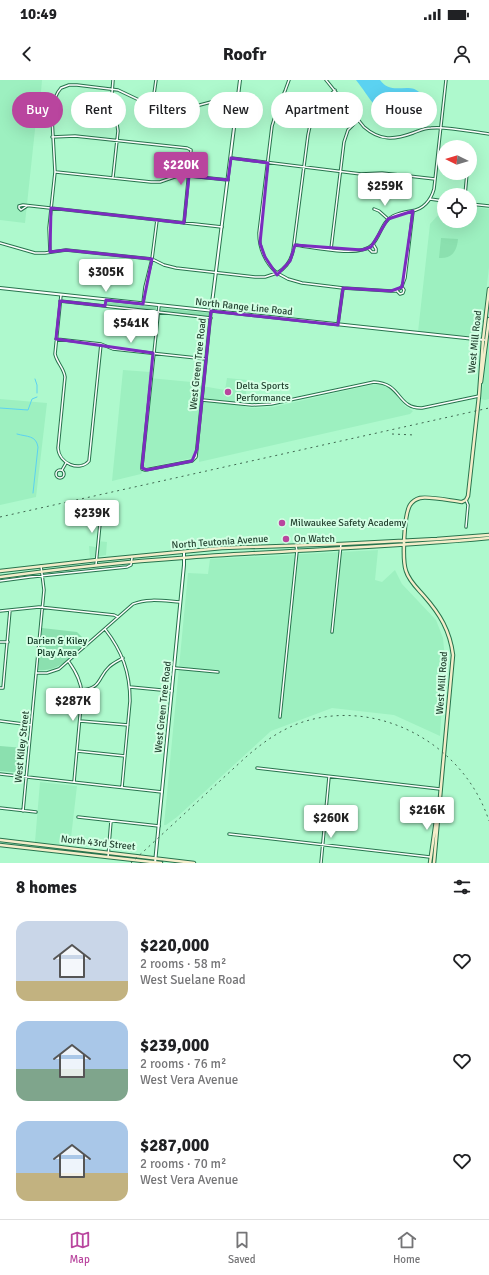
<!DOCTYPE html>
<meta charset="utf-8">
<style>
:root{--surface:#fff;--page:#f2f2f2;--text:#202124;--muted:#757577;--line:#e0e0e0;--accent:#b9459e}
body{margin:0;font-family:Signika,sans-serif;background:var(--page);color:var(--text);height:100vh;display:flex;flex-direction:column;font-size:15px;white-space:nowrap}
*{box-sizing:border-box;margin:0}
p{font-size:13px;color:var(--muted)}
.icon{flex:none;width:22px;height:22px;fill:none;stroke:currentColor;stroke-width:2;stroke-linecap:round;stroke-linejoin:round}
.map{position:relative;height:783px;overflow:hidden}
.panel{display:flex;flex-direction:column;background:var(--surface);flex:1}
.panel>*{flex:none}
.guide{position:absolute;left:12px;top:12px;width:465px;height:36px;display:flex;gap:8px}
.needle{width:26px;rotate:275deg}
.tools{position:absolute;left:437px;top:60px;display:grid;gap:8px}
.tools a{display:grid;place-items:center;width:40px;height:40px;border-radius:50%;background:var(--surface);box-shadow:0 4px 16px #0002;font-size:20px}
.price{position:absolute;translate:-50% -34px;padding:0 9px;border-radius:4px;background:#fff;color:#222;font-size:13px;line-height:26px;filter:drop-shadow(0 1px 2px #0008)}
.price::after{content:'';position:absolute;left:50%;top:24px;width:12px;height:9px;margin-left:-6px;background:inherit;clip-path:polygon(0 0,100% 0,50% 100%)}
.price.current{background:var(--accent);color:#fff}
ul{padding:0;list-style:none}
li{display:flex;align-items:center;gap:12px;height:100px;padding:0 16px}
li span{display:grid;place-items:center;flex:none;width:112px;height:80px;border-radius:12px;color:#555}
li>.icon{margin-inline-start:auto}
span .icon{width:48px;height:48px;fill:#fffc;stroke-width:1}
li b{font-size:17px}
h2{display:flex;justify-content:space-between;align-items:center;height:48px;padding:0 16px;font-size:17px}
.tag{padding:0 14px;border-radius:18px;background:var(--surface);box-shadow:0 4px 16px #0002;font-size:14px;line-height:36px}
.tag.current{background:var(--accent);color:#fff}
.status{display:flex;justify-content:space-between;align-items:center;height:28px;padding:0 20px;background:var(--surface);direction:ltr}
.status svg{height:11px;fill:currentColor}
header{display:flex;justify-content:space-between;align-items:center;height:52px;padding:0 16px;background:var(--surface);font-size:18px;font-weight:700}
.menu{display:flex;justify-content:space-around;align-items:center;height:56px;border-top:1px solid var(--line);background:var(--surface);font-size:11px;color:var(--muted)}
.menu a{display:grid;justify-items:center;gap:2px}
.menu .current{color:var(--accent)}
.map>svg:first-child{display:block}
</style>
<div class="status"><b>10:49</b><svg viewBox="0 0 49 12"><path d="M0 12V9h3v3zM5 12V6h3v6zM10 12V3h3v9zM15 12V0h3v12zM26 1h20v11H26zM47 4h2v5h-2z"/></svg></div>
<header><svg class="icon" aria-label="back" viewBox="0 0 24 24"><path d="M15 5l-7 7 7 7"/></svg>Roofr<svg class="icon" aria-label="person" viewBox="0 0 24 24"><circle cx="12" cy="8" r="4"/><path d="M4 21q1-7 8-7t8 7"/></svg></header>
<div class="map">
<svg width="489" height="783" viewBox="0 0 489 783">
<rect width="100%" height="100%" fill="#aef9cd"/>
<path fill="#9df0c0" d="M0,0H42L41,12H39L25,143L0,140Z
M441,123H444V141H470V126L489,129V187L481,257L418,252L430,144L439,134Z
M489,250V319L485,320L481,319Z
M123,290L150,292L149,298L202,303V306L225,310L227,298L247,300L245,327L252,328L273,327L371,305L380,304L394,311L405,326L413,331L410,334L199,382V377L194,376L192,378L150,387H145L141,394L112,401Z
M0,319L47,323L36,417L0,425Z
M97,461L107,462L106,475L90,478L89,466L96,467Z
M378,470L375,500L382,502L395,490L402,504L436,540L443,558L445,579L440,656L394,635L332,628L271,651L177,737L166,745H164L188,493L208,494L210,479Z
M40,702L77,706L70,766L35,762Z"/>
<path fill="#8be0af" d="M441,158L458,159C457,171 452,179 439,178Z
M107,222L156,227V231L107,225Z
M161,228L209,233V237L160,231Z
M42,548L77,552L87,562C72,576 60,592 38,590Z
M0,666L24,668L22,693L0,691Z"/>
<path fill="#5bd2f1" d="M356,0H380C392,17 410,0 421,14C422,21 419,29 412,32C380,45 373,21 356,0Z"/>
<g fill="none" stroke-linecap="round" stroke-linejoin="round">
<path stroke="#5bd2f1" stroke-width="1" d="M35,299L37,305V313
M0,328L28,330L32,319L37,317
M17,354C27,357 36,355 38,367L33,413"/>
<g stroke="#27734d" stroke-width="3.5">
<path id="minor" d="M113,0L111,26L117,44L118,51L113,97
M289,0L285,11L278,27L272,46L259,153C259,168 265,183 277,193C286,188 291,181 293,171L308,55C311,36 322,23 335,10
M326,0L364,47C380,61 394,60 413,53C419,51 424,48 431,48C447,46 472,52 489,54
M153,21L156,0
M52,57L75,56L187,68L191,70L184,143
M231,78L361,94L382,93L435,99
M56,92L151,102H160L180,95L228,100
M465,115L467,93
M430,119L444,121
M470,124L489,126
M27,126L21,130L19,128V126L23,125L222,147
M374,129L379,131L388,139
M0,163L35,173H45L66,170L152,179L164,185L176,188L255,197H265L277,193L288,199L302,203L343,208L391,211H396L402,207
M295,165C312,167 360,178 372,165C381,156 381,142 393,136C399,133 405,132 411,131C423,130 431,120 434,109L446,0
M368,168L372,172H376V169L373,164
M331,169L344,62L348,50L358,40
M50,172L49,148L55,92L52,38L53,22L58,12L61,8L69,5H77L118,10L139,20L190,26H196L215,21L237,23
M402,206L405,198L413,131
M397,211L400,214L403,213L404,210L402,207
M61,215L55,274C57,283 64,288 65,297L58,368C59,384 80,392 89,381L101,264
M60,221L211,238
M143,223L145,207L152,179L157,140
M159,226L142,386V389L145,390L192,381L196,377L211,231
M338,244L343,208
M56,259L101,264L113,269L206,279
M202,320L252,325L271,324L374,302C402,303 397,329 422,328L479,316
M56 394a4 4 0 1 1 8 0a4 4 0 1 1-8 0Z
M62,390L66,383
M466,447L468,425L466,420
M96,485L102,423
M0,501L30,497L127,487L131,485L132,478
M0,531L39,527L114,535L118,537
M105,549C122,571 130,592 130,621L122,707
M332,552L341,464
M0,562H8
M69,582C76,592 81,601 82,614L74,702
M175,588L218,592
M36,593H47L59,589L133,524C148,518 164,521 180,522
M130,607L172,611
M0,608H3L10,530
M82,610C102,608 98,597 109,587C113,583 118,581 123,578
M280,637L297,471L296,465
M0,641L31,645
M80,641L128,645
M77,671L125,676
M257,688L440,709
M0,694L162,712
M0,728L36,732
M23,731L44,510L41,486
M78,737L159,746
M229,754L430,777
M108,777L111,741
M321,783L329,697"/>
</g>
<g stroke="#27734d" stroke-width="4">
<path id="tertiary" d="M0,208L484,260
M211,231L240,0
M155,783L184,485V472"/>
</g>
<g stroke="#27734d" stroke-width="4.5">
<path id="secondary" d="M481,302L489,239
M0,491L97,480L222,468L341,464L437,459L489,455
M0,497C60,489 120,482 181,478C283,470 386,468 489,458
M0,760L194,783
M0,765L161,783
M430,783L438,726
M434,783L453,575C450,551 440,534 424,516C417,508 409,501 406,491C402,480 404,435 410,425C412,422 416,419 420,418C429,416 452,421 462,422L466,420L468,416L479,316L483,260L489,209"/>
</g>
<use href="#minor" stroke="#fff" stroke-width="1.5"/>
<use href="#tertiary" stroke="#fff" stroke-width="2"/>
<use href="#secondary" stroke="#f4edca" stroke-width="2.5"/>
<path stroke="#3f6750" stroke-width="1" stroke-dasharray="2 4" stroke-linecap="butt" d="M392,354L415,355
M0,437L489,328
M131,783L246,677C261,664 277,652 297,644C375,615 464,663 489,741"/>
</g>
<path fill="none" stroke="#7b2cbf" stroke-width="3" stroke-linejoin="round" d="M231,78L268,83L260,163L265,177L277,195L290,181L295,165L362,170L371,167L388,139L413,131L402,207L391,211L343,208L338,245L211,231L197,369L192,381L147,390L142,388L153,273L56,259L60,221L105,226L106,220L143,224L152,179L66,170L50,172L51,128L184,143L189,96L228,100Z"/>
<g fill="#b9459e" stroke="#d3ffe4" stroke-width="1.5">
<circle cx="228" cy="312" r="4"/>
<circle cx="282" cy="443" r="4"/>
<circle cx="286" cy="459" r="4"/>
</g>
<g text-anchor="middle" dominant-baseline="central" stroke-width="4" stroke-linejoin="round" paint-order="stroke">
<g font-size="10" fill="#244331" stroke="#d3ffe4">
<text transform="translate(244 227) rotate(6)">North Range Line Road</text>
<text transform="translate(475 262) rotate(-84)">West Mill Road</text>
<text transform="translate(198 284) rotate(-84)">West Green Tree Road</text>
<text transform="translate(220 462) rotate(-4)">North Teutonia Avenue</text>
<text transform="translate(442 603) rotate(-86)">West Mill Road</text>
<text transform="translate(163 627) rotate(-84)">West Green Tree Road</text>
<text transform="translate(22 667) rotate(-84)">West Kiley Street</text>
<text transform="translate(98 763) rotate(6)">North 43rd Street</text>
</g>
<g font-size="10" fill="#244331" stroke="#d3ffe4" text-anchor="start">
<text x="236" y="306">Delta Sports<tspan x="236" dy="12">Performance</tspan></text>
<text x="290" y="443">Milwaukee Safety Academy</text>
<text x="294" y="459">On Watch</text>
</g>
<g font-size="10" fill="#0b331f" stroke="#d3ffe4">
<text x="57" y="561">Darien &amp; Kiley<tspan x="57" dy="12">Play Area</tspan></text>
</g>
</g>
</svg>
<div class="tools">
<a><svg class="needle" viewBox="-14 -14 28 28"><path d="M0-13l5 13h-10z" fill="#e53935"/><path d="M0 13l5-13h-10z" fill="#757577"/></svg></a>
<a><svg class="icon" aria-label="locate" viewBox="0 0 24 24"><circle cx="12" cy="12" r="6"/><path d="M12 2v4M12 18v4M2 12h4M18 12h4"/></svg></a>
</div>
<b class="price current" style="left:181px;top:106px">$220K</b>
<b class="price" style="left:385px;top:127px">$259K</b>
<b class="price" style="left:106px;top:213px">$305K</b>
<b class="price" style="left:131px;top:264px">$541K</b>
<b class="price" style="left:92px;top:454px">$239K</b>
<b class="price" style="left:73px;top:642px">$287K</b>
<b class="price" style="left:427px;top:751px">$216K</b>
<b class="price" style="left:331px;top:759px">$260K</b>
<div class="guide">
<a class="tag current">Buy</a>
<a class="tag">Rent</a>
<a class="tag">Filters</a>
<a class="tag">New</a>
<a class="tag">Apartment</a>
<a class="tag">House</a>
</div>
</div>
<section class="panel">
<h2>8 homes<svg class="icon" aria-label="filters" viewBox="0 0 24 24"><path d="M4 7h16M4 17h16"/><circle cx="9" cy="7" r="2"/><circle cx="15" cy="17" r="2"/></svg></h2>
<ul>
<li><span style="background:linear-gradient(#c9d6e8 75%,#c2b280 0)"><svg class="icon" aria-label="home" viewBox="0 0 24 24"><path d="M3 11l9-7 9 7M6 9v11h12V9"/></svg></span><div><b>$220,000</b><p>2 rooms · 58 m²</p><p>West Suelane Road</p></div><svg class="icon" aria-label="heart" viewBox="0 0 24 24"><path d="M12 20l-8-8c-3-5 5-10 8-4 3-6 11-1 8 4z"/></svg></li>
<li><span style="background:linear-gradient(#a9c7e8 60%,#7fa58c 0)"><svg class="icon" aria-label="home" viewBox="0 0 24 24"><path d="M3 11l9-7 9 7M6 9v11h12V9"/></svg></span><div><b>$239,000</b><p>2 rooms · 76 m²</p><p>West Vera Avenue</p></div><svg class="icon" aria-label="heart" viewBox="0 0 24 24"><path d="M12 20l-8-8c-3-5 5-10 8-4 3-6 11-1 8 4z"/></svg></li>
<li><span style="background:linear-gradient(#a9c7e8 65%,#c2b280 0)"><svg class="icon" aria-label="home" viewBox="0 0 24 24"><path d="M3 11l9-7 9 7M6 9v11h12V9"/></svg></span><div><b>$287,000</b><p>2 rooms · 70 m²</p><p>West Vera Avenue</p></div><svg class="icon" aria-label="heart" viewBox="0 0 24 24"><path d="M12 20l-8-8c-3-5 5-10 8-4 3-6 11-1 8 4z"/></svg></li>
</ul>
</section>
<nav class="menu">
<a class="current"><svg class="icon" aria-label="map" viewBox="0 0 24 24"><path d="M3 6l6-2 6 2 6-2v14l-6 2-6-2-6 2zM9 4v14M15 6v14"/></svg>Map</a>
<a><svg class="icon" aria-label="saved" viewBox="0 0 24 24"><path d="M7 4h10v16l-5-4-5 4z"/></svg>Saved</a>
<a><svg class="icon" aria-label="home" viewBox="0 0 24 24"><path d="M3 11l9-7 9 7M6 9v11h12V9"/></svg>Home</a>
</nav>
